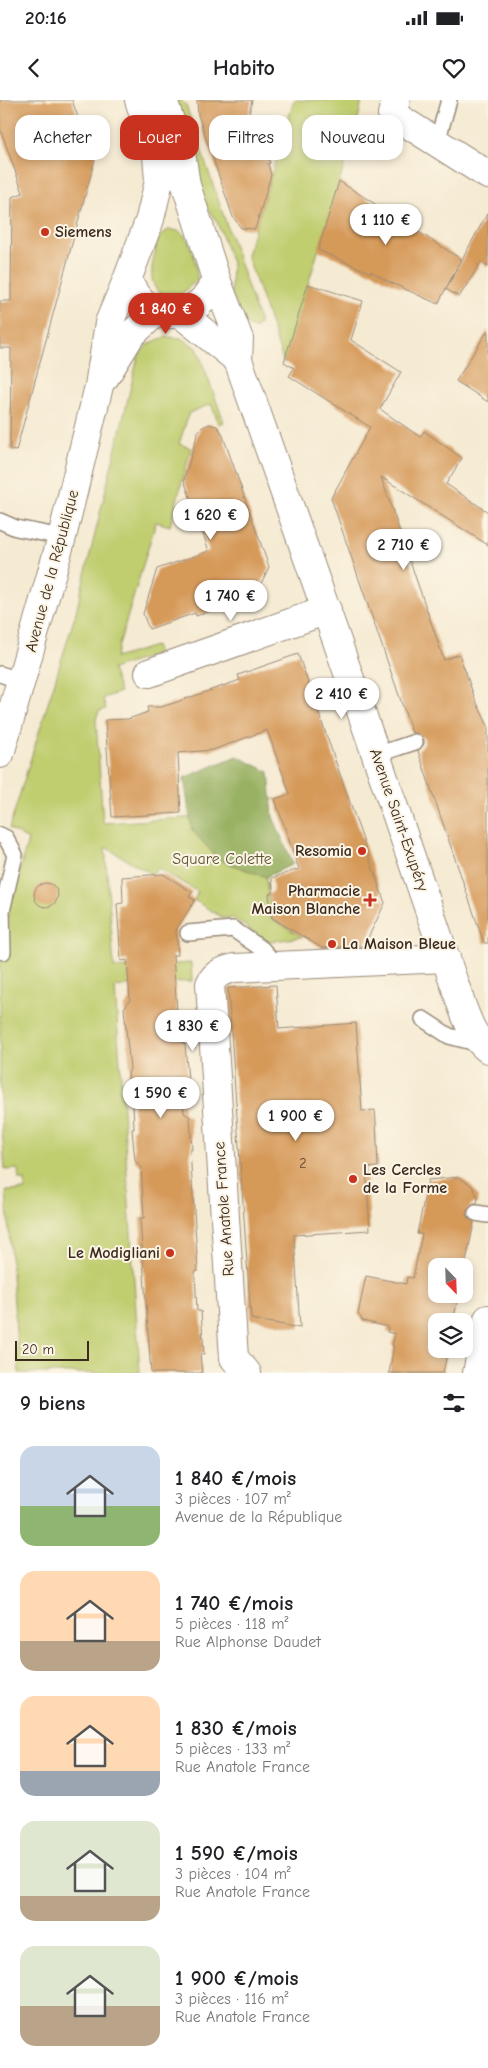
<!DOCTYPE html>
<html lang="fr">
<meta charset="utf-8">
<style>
:root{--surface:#fff;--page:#f2f2f2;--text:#202124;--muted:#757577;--accent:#c8321e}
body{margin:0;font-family:"Comic Neue",sans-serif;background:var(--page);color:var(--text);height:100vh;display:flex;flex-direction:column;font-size:19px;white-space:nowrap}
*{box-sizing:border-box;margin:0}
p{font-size:16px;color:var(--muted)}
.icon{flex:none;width:28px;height:28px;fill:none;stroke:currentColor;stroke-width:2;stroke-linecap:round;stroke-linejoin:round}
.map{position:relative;height:1273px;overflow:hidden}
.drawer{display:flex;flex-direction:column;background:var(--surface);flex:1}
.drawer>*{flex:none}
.top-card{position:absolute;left:15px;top:15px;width:459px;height:45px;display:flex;gap:10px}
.needle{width:32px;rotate:157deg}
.buttons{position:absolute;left:428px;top:1158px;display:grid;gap:10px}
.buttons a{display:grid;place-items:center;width:45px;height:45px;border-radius:10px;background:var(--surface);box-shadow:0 2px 8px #0003;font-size:25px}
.scale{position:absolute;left:15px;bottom:12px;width:74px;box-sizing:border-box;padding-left:5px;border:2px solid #3b2a1e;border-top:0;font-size:14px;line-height:18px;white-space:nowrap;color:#3b2a1e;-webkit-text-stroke:4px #fcf5e5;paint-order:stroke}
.price{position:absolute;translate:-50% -42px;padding:0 11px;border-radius:18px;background:#fff;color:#222;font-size:16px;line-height:32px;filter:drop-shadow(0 1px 2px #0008)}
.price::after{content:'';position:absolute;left:50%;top:30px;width:15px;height:11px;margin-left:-8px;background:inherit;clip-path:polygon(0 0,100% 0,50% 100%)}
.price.active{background:var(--accent);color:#fff}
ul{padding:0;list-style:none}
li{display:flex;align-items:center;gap:15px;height:125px;padding:0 20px}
li span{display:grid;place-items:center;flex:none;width:140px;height:100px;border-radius:15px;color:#555}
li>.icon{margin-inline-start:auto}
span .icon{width:60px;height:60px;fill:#fffc;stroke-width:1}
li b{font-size:21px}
h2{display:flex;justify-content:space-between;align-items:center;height:60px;padding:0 20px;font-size:21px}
.chip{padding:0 18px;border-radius:15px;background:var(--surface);box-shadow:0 2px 8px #0003;font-size:18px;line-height:45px}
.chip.active{background:var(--accent);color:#fff}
.status{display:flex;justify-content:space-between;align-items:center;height:35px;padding:0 25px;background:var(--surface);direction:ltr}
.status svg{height:14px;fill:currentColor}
header{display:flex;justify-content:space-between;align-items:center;height:65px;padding:0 20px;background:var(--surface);font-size:22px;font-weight:700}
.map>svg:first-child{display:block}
</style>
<div class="status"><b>20:16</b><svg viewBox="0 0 49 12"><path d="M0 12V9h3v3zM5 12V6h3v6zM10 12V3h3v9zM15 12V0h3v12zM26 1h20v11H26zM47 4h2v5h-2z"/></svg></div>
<header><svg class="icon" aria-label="back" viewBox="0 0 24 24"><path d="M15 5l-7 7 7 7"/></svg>Habito<svg class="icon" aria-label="heart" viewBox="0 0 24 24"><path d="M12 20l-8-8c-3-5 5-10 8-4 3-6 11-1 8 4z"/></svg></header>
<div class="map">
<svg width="488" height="1273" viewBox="0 0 488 1273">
<rect width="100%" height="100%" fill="#fcf5e5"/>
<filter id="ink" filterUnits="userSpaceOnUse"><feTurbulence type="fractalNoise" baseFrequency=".02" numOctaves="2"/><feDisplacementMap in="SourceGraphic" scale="10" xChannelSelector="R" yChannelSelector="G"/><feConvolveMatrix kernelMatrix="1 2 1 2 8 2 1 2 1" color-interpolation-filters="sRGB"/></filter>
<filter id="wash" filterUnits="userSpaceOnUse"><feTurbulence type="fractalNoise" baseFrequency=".0096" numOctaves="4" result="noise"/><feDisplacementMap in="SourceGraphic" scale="20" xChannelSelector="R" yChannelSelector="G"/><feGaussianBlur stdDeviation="1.12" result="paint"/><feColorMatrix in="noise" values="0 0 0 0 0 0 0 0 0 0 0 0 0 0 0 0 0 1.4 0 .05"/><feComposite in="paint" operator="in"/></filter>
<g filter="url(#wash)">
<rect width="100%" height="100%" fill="#f5ead2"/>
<path fill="#c0ce70" stroke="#7e7c47" d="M172,0H181L186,5L259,220V224L255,229L245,224L231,193L232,163L217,122L197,94Z
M294,0H362L357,24L284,263L247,155Z
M168,130C173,130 179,130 183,134C193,144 197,167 197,180L180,195C139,200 153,160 159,137Z
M166,237L181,238L197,248L224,322L219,324L211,304L189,313L179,344L191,348L170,426L156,422L115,558L155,546L158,554L112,569L120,592L103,598L106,609L99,611L96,619L103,723L219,716L275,699L257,705L271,818L302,837L268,842L233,818H223L194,800L198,792L158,768L154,773H150L105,747L114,868L191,863L192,881L115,887L140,1273H19L6,1091L25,1090V1080H19L18,1069L5,1070L0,999V852L8,813L28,740L9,729L75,516L138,257C144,245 153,241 166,237Z"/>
<path fill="#98b162" stroke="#6a6e40" d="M237,656L269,672L273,717L293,764L266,777L219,760L192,730L184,678Z"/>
<g id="blocks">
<path fill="#d59959" d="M0,0H72L83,32L100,35L98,48L16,351L10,350L11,248H0V201H11L12,97L23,93L0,28Z
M197,0H252L249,14L259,42L263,41L270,63L268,64L271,75L255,129L241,128L233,117L198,15Z
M339,81L461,159L438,204L385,180L371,171V173L318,150Z
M488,112V167L481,162L459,197L446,189Z
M308,184L363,201L351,240L401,272L380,309L420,337L424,331L462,358L446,384L488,412V445L381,377L444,560L459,554L475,599L488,626V843H484L418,651L424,644V639L417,633H412L331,398L370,327L289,276L294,268L284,262Z
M488,230V302L456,281Z
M209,324L217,326L222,333L269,467L257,492L228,502V505L196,516L195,513L149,529L143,514L157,469L209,451L184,380L198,332L201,328Z
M298,554L385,803L364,846L322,848L272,818L269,794L273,792L272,778L299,769L275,699L290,694L267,630L213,650L178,653L181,713L112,717L105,620L128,619L148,612L147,607H161L174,603L240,580L238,575Z
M163,774L192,792L189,797L195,800L176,830L178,855H173L177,912H181L183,944H185L188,980L182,981L184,1013L190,1017L192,1050H190L198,1171L195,1172L197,1211H201L204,1254H200L202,1273H151L140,1118H144L141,1066L135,1061L132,1029H134L133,1004L130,992L128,974L130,969L124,908L130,900L127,860L121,861L117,804L123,803L122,777Z
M34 795a12 12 0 1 1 24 0a12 12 0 1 1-24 0Z
M276,885L279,929L356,923L362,1011L375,1010L376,1022L378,1067L366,1068L370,1130L294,1135L300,1228L251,1219L228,888Z
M459,1077L472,1086L478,1097L477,1104H472L467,1111V1117L474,1122L464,1171V1166H436V1194H459L453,1221H436V1249H448L443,1273H389L394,1246H392L395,1234L387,1232L388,1227L363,1221L358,1214L366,1176L406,1184L407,1177L413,1178L422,1134H417L428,1080Z"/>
</g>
</g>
<g filter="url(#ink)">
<use href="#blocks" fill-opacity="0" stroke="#988a78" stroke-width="1"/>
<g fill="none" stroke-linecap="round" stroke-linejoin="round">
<g stroke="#988a78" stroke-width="18">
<path id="service" d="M437,42L449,0
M0,421L16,428L62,437
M0,574L22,581
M376,655L415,642
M0,735L6,738L15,755L2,811L3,852
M188,833L233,829L262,849L277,866
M423,919L449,936L480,944
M476,1113L488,1115"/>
</g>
<g stroke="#988a78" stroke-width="30">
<path id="minor" d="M396,0L392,14L488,75
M149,573L327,510
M247,1273L234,1258L210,884C215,873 223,871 234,868L446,858
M477,1273L488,1219"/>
</g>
<g stroke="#988a78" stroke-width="30">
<path id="tertiary" d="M216,179L239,239L238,260L337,541L462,906C468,922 474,939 488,949
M180,213L238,260"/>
</g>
<g stroke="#988a78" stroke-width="30">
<path id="secondary" d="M127,180C133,190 140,202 149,208C166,220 191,213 204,199C209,193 213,186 216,179L186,85L181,52L163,0
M105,277L131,235L156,212
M0,654L62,437L99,286L109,223L127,180L150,119L159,81L157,56L139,0"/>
</g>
<use href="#service" stroke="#fff" stroke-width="15"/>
<use href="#minor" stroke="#fff" stroke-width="28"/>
<use href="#tertiary" stroke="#fff" stroke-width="28"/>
<use href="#secondary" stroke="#fff" stroke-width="28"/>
</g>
</g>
<g fill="#c8321e" stroke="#fcf5e5" stroke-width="2">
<circle cx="45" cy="132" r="5"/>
<circle cx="362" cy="751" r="5"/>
<path d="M367.5 792.5h5v5h5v5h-5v5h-5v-5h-5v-5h5z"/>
<circle cx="332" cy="844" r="5"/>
<circle cx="353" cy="1079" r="5"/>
<circle cx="170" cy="1153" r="5"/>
</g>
<g text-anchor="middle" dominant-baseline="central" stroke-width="4" stroke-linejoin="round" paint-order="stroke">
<g font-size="14" fill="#62462d">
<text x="303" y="1063">2</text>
</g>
<g font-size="16" font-weight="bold" fill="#3b2a1e" stroke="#fcf5e5" text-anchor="start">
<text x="55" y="132">Siemens</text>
<text x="352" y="751" text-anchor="end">Resomia</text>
<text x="360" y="791" text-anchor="end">Pharmacie<tspan x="360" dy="18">Maison Blanche</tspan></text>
<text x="342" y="844">La Maison Bleue</text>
<text x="363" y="1070">Les Cercles<tspan x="363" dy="18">de la Forme</tspan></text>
<text x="160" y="1153" text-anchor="end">Le Modigliani</text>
</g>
<g font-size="16" fill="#3b2a1e" stroke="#fcf5e5">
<text transform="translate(52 471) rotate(-75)">Avenue de la République</text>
<text transform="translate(399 720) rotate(71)">Avenue Saint-Exupéry</text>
<text transform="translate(224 1109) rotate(-94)">Rue Anatole France</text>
</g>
<g font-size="16" fill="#5c5332" stroke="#fcf5e5">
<text x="222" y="759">Square Colette</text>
</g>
</g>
</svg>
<div class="buttons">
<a><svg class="needle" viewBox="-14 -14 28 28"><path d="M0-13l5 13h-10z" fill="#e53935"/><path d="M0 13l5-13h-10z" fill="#757577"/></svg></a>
<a><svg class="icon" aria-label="layers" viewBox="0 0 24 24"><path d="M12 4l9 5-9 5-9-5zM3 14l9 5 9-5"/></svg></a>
</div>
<div class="scale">20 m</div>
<b class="price" style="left:386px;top:146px">1 110 €</b>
<b class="price active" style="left:166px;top:235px">1 840 €</b>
<b class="price" style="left:211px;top:441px">1 620 €</b>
<b class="price" style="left:404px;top:471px">2 710 €</b>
<b class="price" style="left:231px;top:522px">1 740 €</b>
<b class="price" style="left:342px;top:620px">2 410 €</b>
<b class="price" style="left:193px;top:952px">1 830 €</b>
<b class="price" style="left:161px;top:1019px">1 590 €</b>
<b class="price" style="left:296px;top:1042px">1 900 €</b>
<div class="top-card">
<a class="chip">Acheter</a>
<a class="chip active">Louer</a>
<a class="chip">Filtres</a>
<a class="chip">Nouveau</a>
</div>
</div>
<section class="drawer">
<h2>9 biens<svg class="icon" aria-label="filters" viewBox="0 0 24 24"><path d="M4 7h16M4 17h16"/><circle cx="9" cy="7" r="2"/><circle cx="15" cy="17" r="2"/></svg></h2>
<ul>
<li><span style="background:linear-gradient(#c9d6e8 60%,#8fb573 0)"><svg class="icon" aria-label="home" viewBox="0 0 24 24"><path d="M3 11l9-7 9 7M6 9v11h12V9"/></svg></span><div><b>1 840 €/mois</b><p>3 pièces · 107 m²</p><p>Avenue de la République</p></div></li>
<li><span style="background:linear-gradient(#ffd9b3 70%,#b9a48a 0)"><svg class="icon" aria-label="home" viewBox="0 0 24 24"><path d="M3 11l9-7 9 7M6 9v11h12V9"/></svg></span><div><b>1 740 €/mois</b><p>5 pièces · 118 m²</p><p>Rue Alphonse Daudet</p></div></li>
<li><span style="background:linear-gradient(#ffd9b3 75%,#9aa5b1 0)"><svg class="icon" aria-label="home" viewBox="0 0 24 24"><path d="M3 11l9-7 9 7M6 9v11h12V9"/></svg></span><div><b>1 830 €/mois</b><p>5 pièces · 133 m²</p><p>Rue Anatole France</p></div></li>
<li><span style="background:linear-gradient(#dfe7d0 75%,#b9a48a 0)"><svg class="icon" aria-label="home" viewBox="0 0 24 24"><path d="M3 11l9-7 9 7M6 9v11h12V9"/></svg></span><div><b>1 590 €/mois</b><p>3 pièces · 104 m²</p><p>Rue Anatole France</p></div></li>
<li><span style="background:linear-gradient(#dfe7d0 60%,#b9a48a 0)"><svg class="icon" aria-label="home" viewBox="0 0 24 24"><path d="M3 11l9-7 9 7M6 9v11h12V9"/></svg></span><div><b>1 900 €/mois</b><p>3 pièces · 116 m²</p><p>Rue Anatole France</p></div></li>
</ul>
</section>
